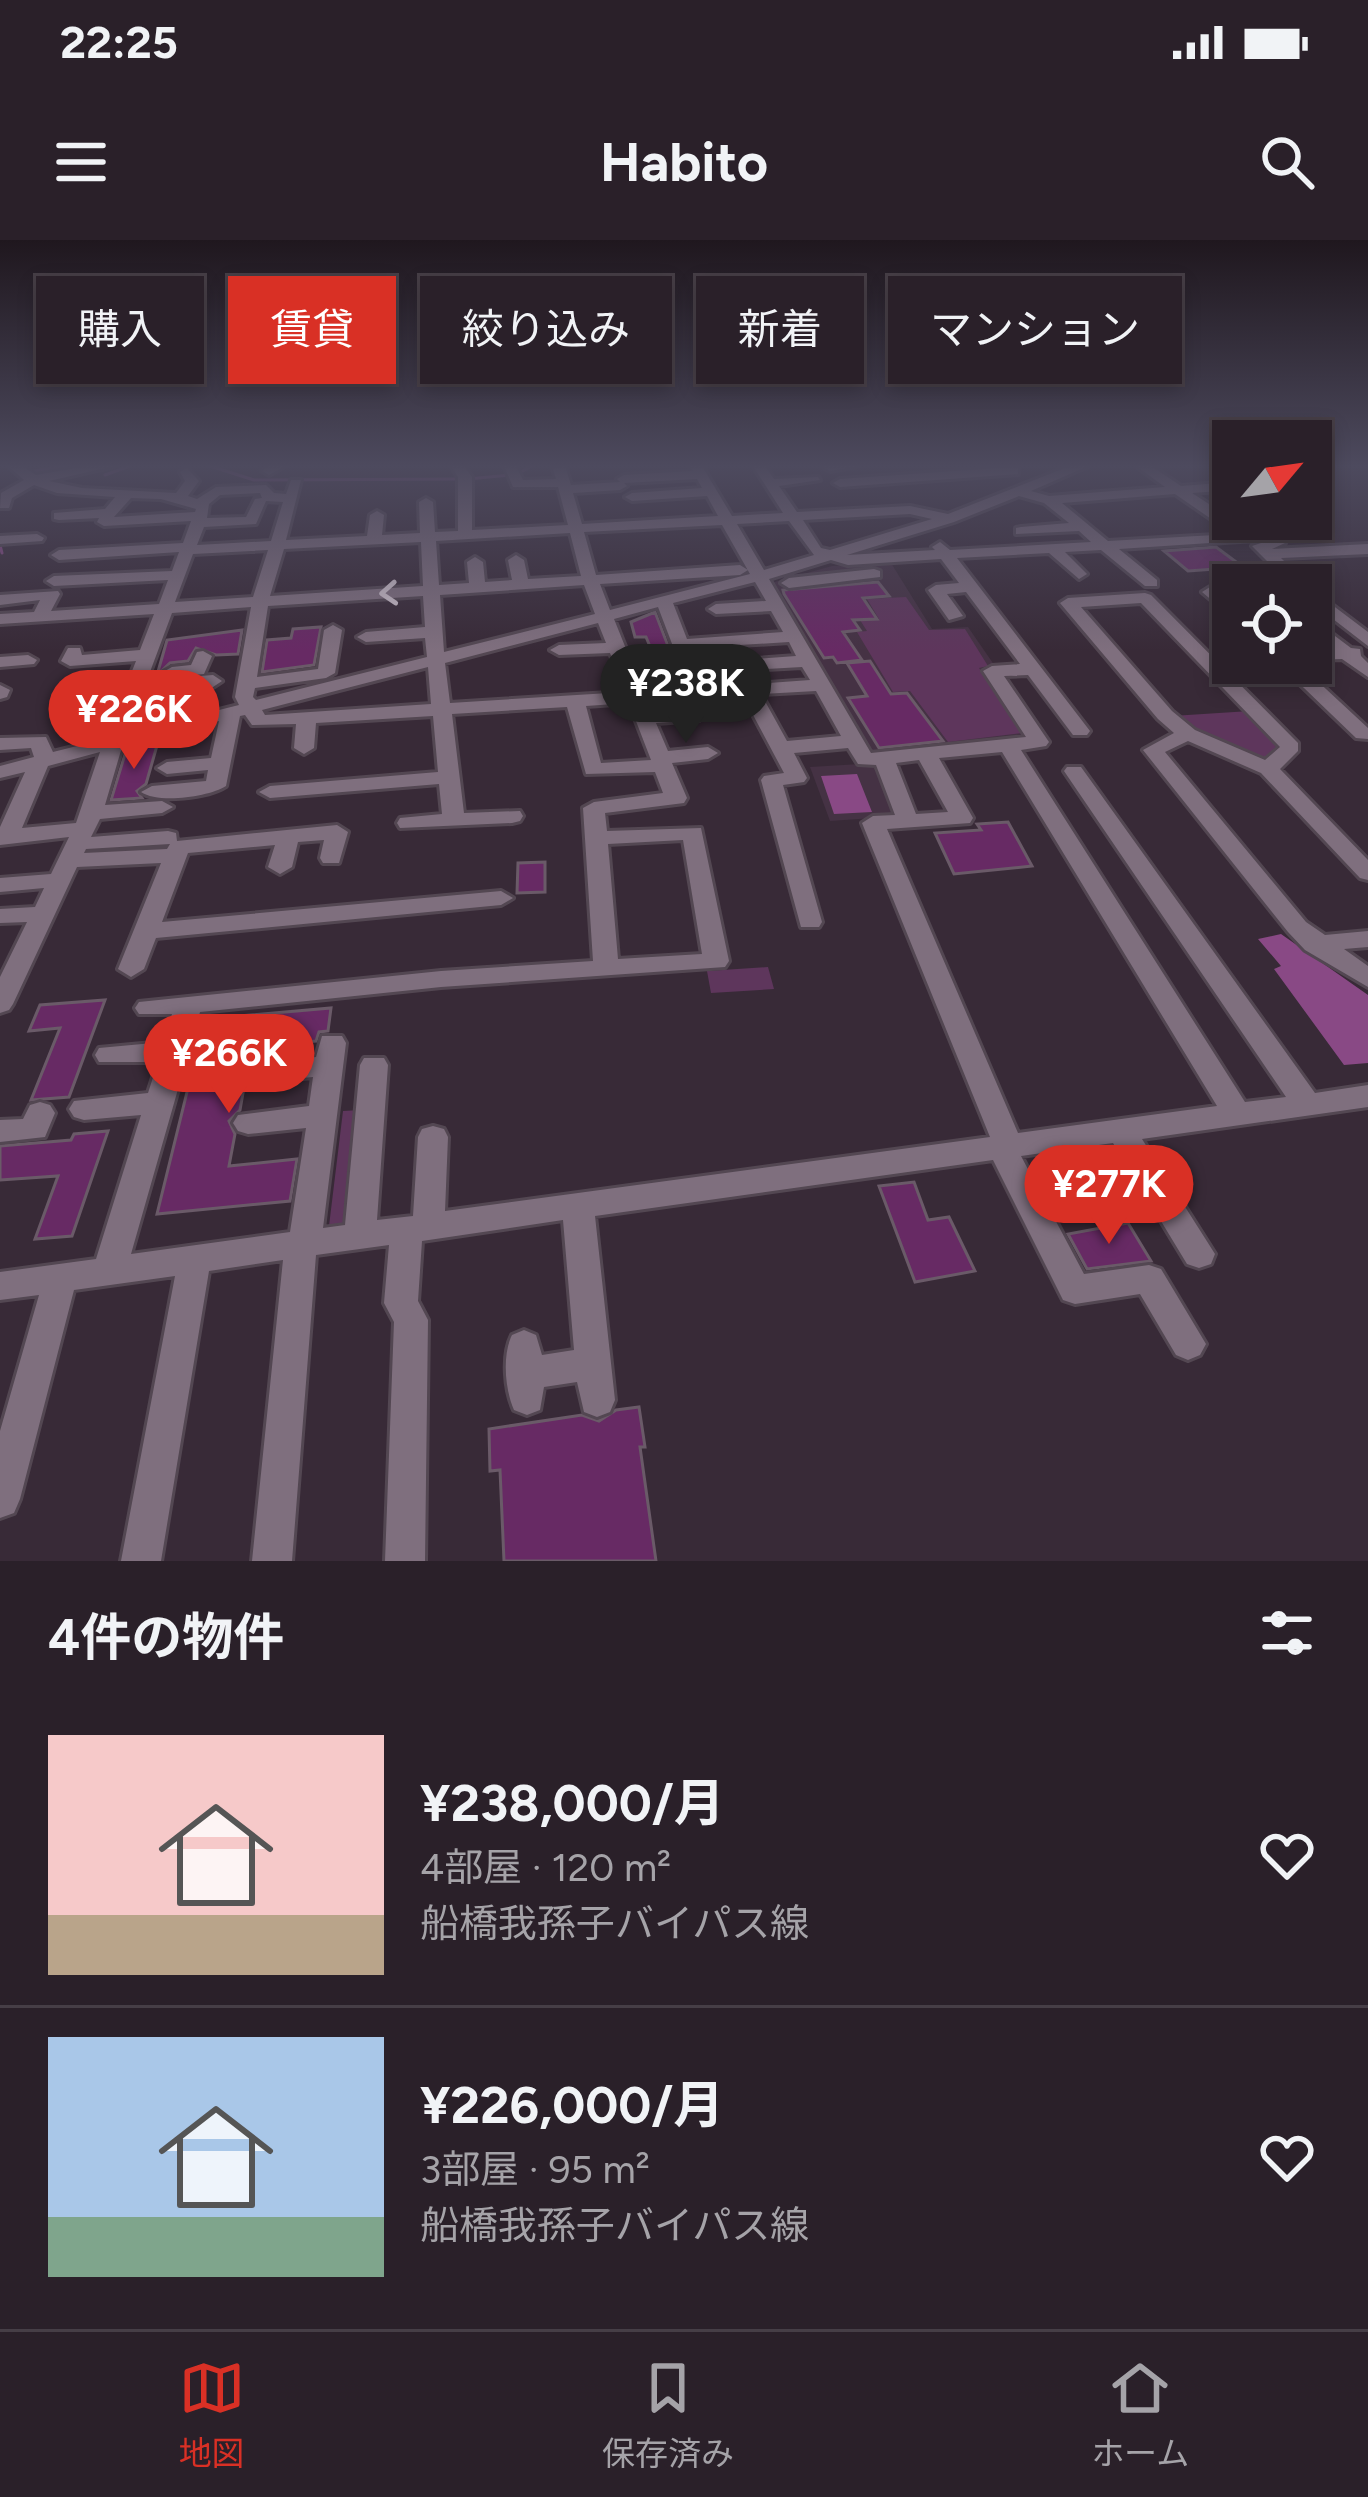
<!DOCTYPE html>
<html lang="ja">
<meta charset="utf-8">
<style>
:root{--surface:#2a2029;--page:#322831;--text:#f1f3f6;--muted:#a5a3a8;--line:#463e46;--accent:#d93025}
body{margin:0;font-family:Figtree,"Noto Sans JP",sans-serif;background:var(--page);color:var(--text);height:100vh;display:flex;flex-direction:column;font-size:45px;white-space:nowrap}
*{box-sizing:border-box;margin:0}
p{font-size:39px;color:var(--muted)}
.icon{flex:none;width:66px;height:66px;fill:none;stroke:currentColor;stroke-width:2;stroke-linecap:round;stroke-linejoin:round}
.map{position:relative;height:1321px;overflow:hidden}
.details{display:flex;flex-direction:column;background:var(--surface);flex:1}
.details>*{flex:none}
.hud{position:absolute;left:36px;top:36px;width:1296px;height:108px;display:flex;gap:24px}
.needle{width:78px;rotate:61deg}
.buttons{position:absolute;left:1212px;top:180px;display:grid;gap:24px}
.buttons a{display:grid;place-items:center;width:120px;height:120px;border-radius:0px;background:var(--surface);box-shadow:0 6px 18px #0003,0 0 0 3px var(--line);font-size:60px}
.price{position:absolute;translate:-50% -102px;padding:0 27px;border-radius:42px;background:var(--accent);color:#fff;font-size:39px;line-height:78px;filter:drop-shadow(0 3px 6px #0008)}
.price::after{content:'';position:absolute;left:50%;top:72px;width:36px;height:27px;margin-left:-18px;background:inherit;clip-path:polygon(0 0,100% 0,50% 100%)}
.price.selected{background:#222;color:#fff}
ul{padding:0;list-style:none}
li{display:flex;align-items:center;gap:36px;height:300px;padding:0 48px}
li+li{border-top:3px solid var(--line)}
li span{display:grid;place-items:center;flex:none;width:336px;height:240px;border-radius:0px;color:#555}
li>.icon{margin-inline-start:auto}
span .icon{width:144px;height:144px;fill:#fffc;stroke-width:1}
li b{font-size:51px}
h2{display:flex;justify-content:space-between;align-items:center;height:144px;padding:0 48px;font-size:51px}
.pill{padding:0 42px;border-radius:0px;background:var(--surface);box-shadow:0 6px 18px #0003,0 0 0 3px var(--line);font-size:42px;line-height:108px}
.pill.selected{background:var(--accent);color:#fff}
.status{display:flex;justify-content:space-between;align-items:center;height:84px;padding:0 60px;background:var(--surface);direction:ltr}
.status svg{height:33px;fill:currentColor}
header{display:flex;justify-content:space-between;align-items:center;height:156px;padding:0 48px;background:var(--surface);font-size:54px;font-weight:700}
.tabs{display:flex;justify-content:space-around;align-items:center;height:168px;border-top:3px solid var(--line);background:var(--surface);font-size:33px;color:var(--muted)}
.tabs a{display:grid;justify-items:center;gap:6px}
.tabs .selected{color:var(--accent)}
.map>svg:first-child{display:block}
</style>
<div class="status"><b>22:25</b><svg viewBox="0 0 49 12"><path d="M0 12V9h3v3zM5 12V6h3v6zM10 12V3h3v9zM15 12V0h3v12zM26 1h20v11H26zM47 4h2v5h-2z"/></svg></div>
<header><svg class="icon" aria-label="menu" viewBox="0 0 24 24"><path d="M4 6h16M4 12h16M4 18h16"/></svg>Habito<svg class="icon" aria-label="search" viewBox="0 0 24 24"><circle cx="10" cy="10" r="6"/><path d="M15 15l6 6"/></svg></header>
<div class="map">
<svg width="1368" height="1321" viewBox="0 0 1368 1321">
<rect width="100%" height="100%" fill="#382a37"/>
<path fill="#453244" d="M891,323L932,389L968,387L997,429L1031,498L871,516L771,343L832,326Z
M877,523L902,576L830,581L810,527Z"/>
<path fill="#5e365c" d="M906,357L929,390L965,389L988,426L979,428L1022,493L948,502L910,451L893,452L857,392L867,391L860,380L879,379L867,359Z
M1250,471L1281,502V508L1263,521L1196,492L1172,476Z
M768,727L774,749L711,753L707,731Z
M361,870L349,984L329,986L343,871Z"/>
<path fill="#894985" d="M857,534L872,572L834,574L821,536Z
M1281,694L1368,755V823L1344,825L1274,729L1281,726L1258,699Z"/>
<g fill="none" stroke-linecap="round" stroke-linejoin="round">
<path stroke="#894985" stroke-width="3" d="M210,226L254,240L461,239
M27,232L64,226
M521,232L531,226
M105,235L130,226
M468,239L511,235
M0,305L2,313"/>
</g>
<path fill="#672a64" stroke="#6a5a68" stroke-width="3" d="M1216,307L1243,327L1188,331L1164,311Z
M878,342L889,356L863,358L877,379L853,380L860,390L843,392L862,420L837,423L833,417L824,418L784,354L783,350Z
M655,372L670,411L675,414L654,416L646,397H635L631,382Z
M321,387L314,425L262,432L267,400L291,398L293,389Z
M242,390L238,414L216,415L196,408L188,421L170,423L157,435L167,400Z
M870,421L891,454L907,453L943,501L879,508L848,458L867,456L847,423Z
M175,454L167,478L134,487L144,457Z
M158,502L146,544L137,551L142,558L111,560L126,511Z
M1008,582L1032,626L954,634L935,593L981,590L977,584Z
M545,622V652L517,653L518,623Z
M105,760L69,857L31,860L60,788L29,791L40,765Z
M331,768L328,791L319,792L316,801L253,806L250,820L240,830L245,842L240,870L229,881L235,894L229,926L297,919L290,961L157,974L205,779Z
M108,891L72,996L35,999L58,936L0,940V906L71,900L74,894Z
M914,942L928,980L949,977L975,1031L915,1042L879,946Z
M1128,983L1151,1021L1087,1029L1068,994Z
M639,1167L645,1207H640L656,1321H504L500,1230L490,1231L489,1189L582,1175L599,1181L616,1170Z"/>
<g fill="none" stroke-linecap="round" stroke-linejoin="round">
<g stroke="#534752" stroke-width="6">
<path id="minor" d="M8,226H22L36,235L88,226H114L49,241L82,248L176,253L185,241L180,232L187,228L199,241L188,256L197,259L216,247L266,245L274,253L286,254L291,240H301L286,300L367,296L370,275L377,271L384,275L382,295L420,293L419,262L426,258L433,262L435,292L458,291V237L451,226H464L472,237V290L568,285L558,247H513L504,226H516L523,240L556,239L553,229L565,226L571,245L620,242L617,239L624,235L693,231L690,226H702L732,276L783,273L753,226H765L774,239L818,237L820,240L779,246L797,272L910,266L948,274L1070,226H1088L1031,251L1049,256L1165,247L1136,226H1151L1181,246L1233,242V250L1192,253L1255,294V300L1119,309L1157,340V346H1145L1101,310L1065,312L1087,334L1079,339L1049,313L957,318L1090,491L1087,495H1073L1028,435L1004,436L1049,502L1046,506L1021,510L1245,862L1286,857L1064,531L1067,527H1081L1315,853L1368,845V867L1142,899L1215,1014L1211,1024L1199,1028L1187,1024L1147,958L1051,972L1084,1034L1149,1025L1161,1029L1206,1104L1200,1115L1188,1120L1176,1115L1140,1054L1075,1064L1063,1060L993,920L595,976L615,1160L610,1172L597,1177L584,1172L577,1142L544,1147L540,1170L527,1175L514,1170C505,1150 502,1115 512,1095L524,1090L536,1095L542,1115L574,1110L563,980L422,1001L418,1061L428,1080L425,1321H385L394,1082L384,1063L389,1005L316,1015L292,1321H252L283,1020L209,1031L161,1321H121L175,1036L74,1050L20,1259L14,1273L0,1278V1191L39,1055L0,1060V1032L96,1019L141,875L84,880L74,877L69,869L74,861L148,853L158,822H99L95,815L99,808L164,802L172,774H139L135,768L139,762L441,731L593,721L583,568L594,562L663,553L655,532L586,534L567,467L452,474L464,573L520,571L523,576L520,581L512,583L400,588L397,583L400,578L442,574L439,544L270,558L259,552L270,546L438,532L433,476L316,483L314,508L304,514L294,508L296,484L252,485L245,475L240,476L226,546C209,557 158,564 141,552L152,546L206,541L208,530L167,534L157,528L167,522L211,518L219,481L122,507L105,565L162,561L173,567L162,573L100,579L91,597L168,591L176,593L177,601L337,585L348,592L339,623H323L320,618L324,600L298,602L292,627L280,634L268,627L275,605L188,613L162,682L501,651L513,658L501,665L156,698L144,729L131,737L118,729L161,623L77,627L13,764L9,770L0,773V737L27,682L0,683V669L35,667L44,648L0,652V638L51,634L69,597L0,605V587L25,532L0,538V526L34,517L31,508L0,510V498L46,497L53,512L105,499L125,447L72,451L63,445L72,439L130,436L136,421L70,426L61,421L68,408H80L82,415L140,410L154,374L0,384V374L34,372L40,360L0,365V355L58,351L60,354L51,371L159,364L168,340L54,346L46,341L54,336L172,331L179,312L59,320L51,315L59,310L183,303L191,281L104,286L97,282L99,278L59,280L54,279V273L105,269L115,257L57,253L34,245L12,258L9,268H0L1,253L24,240ZM697,239L702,248L632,253L625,257L632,261L707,256L718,276L582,284L573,253L620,250L627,246L624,243ZM260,253L262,258L255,259L246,277L207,278L209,264L220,255ZM1175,254L1233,294L1108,301L1062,263ZM1019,256L1044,263L1069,283L1021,287L1016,288V294L1079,291L1091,302L950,310L940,302L932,307L935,310L847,315L954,282ZM131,258L161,259L196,269L195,272L114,277ZM266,261L283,262L271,301L197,305L204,287L256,284ZM910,274L932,279L830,310L821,308L803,280ZM789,281L814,315L764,330L737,284ZM722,285L750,334L610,370L600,344L740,335L748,330L740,325L596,335L584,292ZM570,293L581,336L528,339L524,320L516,315L508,320L512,340L485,342L483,322L475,317L467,322L469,343L439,345L436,301ZM421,302L423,346L270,356L284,309ZM268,310L253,357L175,362L193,314ZM941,319L959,343L936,345L928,350L949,380L963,376L947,354L966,352L1020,424L992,426L983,431L1026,497L871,513L769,339L831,320L848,325ZM755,342L766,361L716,364L708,369L716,374L771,371L783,392L687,399L673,363ZM584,345L595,374L444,412L440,355ZM423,356L425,387L366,392L357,397L366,402L425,398L427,417L256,460L253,457L255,448L326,438L335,433L342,390L333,385L324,390L318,429L257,437L268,366ZM251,367L235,457L239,465L127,493L142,451L213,447L222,441L213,435L147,440L172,373ZM658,367L674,409L789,402L796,416L730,421L727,425L737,445L643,451L614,379ZM598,383L606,403L559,405L550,410L559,415L610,413L625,452L450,463L445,423ZM428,427L431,464L265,475L262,470ZM802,427L810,440L755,444L748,430ZM816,451L841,496L787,501L761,454ZM743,456L784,533L764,536L761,540L801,687H819L822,682L783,545L804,542L807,538L794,513L848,508L858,524L876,525L895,575L873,576L862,583L990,897L445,971L448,897L444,889L433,886L422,889L418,897L413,976L377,980L388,825L384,818H364L360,825L345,985L323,988L346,803L342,796H322L316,817L248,825L244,832L248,839L258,842L313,837L309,866L238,875L233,883L238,891L248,894L306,888L290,992L131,1014L200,772L441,747L725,727L729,721L701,588L607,591L605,573L684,563L687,558L672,523L708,519L718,513L708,507L668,511L656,483L699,480L709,474L699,468L652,472L648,462ZM629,463L651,520L601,523L586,466ZM100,512L76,583L22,588L48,526ZM1002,512L1217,866L1018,893L887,589L970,583L973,578L939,518ZM919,520L948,572L916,574L896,523ZM683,600L702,714L618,719L608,604ZM170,604L167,609L84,613L86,609ZM1113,903L1133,936L1039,950L1021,916Z
M269,226H285L269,235L262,231Z
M857,226L830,231L823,227L824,226Z
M1013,227L1018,228V234L840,247L833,243L840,239Z
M1263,279H1277L1285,303L1272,309L1368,304V314L1281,318L1308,345H1291L1252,306L1270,300Z
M37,294L44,298L42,301L0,304V296Z
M874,329L880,331V337L789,348L781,343L789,338Z
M1233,346V356H1224L1233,364V378L1202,352L1210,347Z
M1311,349L1368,392V406L1311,362Z
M1145,353L1151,355L1298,503V511L1280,529L1368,620V640L1360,638L1261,533L1188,501L1165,512L1306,682L1325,695L1368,691V707L1344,709L1368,726V747L1305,710L1288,692L1143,510L1174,493L1158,479L1060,363L1068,358ZM1141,363L1280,507L1265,520L1195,490L1172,471L1081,367Z
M1311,378L1351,408L1360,409L1361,416L1368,423V437L1342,419L1311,420V410L1330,409L1311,392Z
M203,411L212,416L204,434L172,437L163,432L172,427L191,425L197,412Z
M28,415L37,420L34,424L0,427V417Z
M1278,423H1298L1368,488V499L1356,498Z
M0,445L10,450L7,457L0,459Z
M40,862L50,865L55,873L45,897L0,902V880L23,879L30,865Z"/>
</g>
<use href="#minor" fill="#7f6f7e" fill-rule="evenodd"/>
</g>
<defs><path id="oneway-chevron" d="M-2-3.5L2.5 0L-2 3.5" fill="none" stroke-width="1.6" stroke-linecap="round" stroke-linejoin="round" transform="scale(3)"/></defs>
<use stroke="#cdc1cb" href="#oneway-chevron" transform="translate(389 353) rotate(176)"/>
<linearGradient id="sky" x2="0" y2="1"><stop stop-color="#1f171e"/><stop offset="0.55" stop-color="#4d4a5e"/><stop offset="1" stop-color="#4d4a5e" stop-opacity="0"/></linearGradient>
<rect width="1368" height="411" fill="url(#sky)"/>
</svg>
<div class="buttons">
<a><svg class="needle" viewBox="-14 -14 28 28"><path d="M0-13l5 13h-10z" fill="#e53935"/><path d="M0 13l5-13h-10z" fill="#a5a3a8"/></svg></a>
<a><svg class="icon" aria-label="locate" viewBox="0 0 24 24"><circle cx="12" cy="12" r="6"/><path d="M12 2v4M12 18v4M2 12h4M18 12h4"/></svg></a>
</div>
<b class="price selected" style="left:686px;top:506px">¥238K</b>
<b class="price" style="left:134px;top:532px">¥226K</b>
<b class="price" style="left:229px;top:876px">¥266K</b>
<b class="price" style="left:1109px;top:1007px">¥277K</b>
<div class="hud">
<a class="pill">購入</a>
<a class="pill selected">賃貸</a>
<a class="pill">絞り込み</a>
<a class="pill">新着</a>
<a class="pill">マンション</a>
</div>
</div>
<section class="details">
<h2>4件の物件<svg class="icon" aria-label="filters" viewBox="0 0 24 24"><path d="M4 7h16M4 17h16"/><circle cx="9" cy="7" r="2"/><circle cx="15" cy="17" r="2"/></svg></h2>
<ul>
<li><span style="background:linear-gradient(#f6c9c9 75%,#b9a48a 0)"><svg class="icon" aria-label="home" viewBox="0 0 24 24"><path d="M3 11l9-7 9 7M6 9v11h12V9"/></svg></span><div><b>¥238,000/月</b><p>4部屋 · 120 m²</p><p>船橋我孫子バイパス線</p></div><svg class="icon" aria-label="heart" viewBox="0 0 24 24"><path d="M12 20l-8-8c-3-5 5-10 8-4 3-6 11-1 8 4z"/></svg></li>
<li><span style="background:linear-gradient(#a9c7e8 75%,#7fa58c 0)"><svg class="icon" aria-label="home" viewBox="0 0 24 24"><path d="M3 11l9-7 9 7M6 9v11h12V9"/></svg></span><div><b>¥226,000/月</b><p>3部屋 · 95 m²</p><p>船橋我孫子バイパス線</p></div><svg class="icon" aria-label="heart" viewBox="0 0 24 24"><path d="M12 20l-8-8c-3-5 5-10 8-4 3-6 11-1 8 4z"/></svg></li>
</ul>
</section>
<nav class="tabs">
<a class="selected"><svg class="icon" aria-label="map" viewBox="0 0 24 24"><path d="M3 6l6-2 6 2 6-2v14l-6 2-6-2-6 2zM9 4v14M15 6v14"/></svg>地図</a>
<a><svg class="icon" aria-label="saved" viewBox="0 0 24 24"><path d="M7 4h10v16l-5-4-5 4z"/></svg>保存済み</a>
<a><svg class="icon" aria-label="home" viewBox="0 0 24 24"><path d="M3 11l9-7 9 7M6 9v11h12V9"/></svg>ホーム</a>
</nav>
